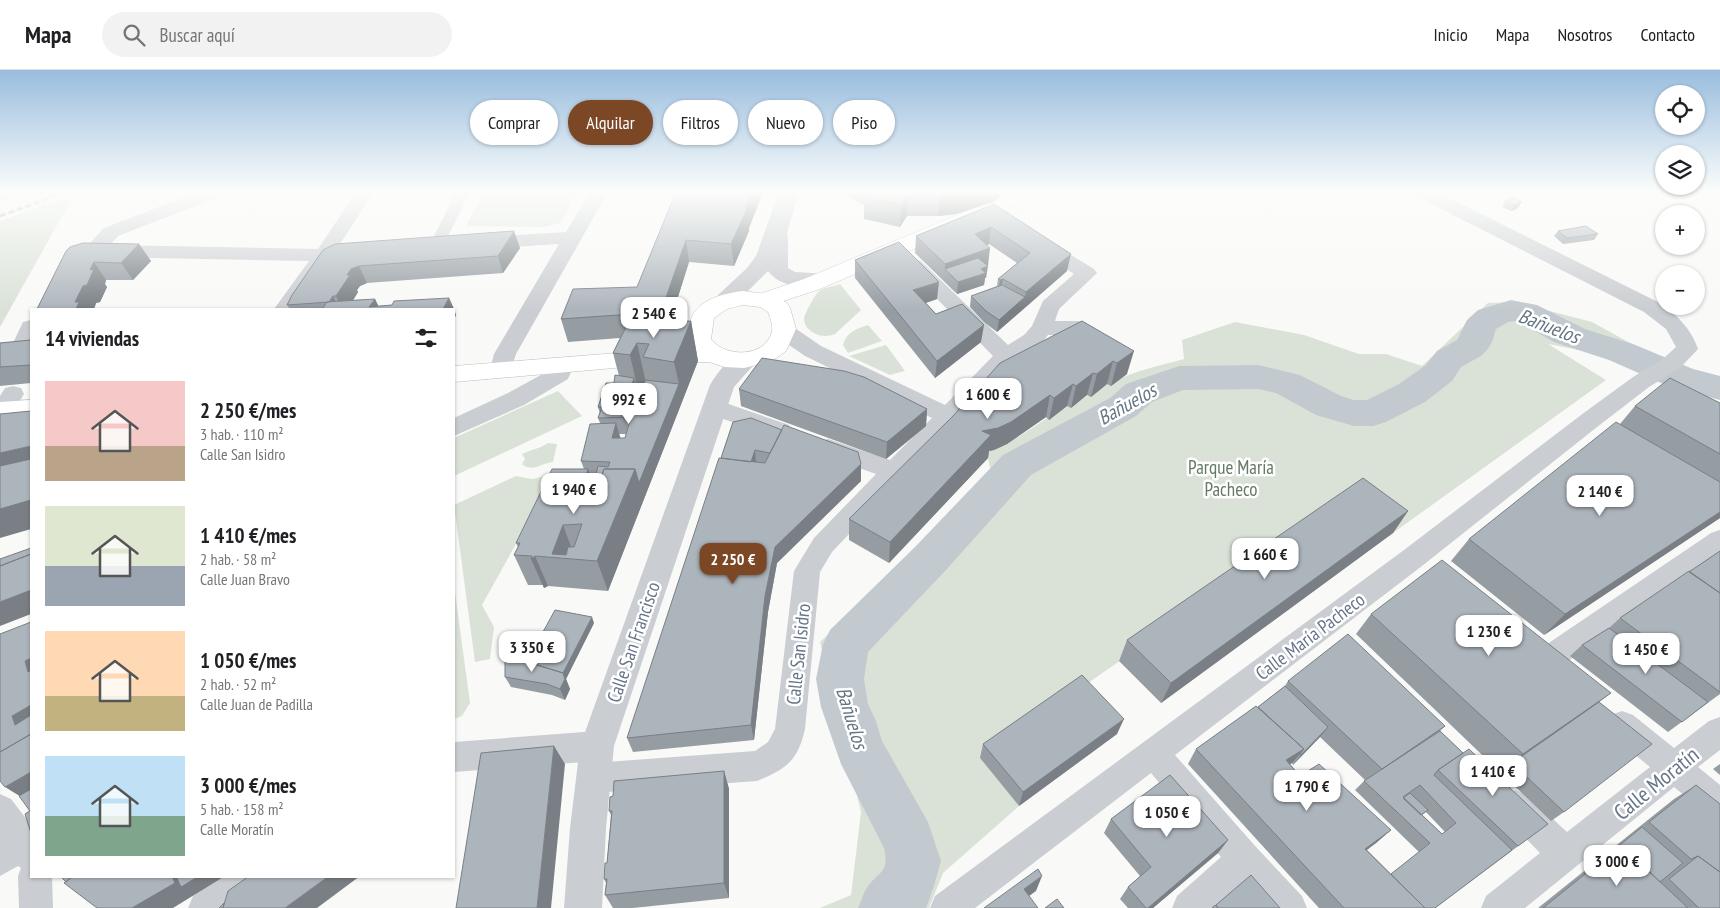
<!DOCTYPE html>
<html lang="es">
<meta charset="utf-8">
<style>
:root{--surface:#fff;--page:#f2f2f2;--text:#202124;--muted:#757577;--line:#e0e0e0;--accent:#7b4725}
body{margin:0;font-family:"PT Sans Narrow",sans-serif;background:var(--page);color:var(--text);height:100vh;display:flex;flex-direction:column;font-size:19px;white-space:nowrap}
*{box-sizing:border-box;margin:0}
p{font-size:16px;color:var(--muted)}
.icon{flex:none;width:28px;height:28px;fill:none;stroke:currentColor;stroke-width:2;stroke-linecap:round;stroke-linejoin:round}
.map{position:relative;flex:1;overflow:hidden}
.details{position:absolute;left:30px;top:238px;width:425px;height:570px;display:flex;flex-direction:column;background:var(--surface);border-radius:0px;box-shadow:0 1px 4px #0004}
.details>*{flex:none}
.top-card{position:absolute;left:470px;top:30px;width:475px;height:45px;display:flex;gap:10px}
.tools{position:absolute;left:1655px;top:15px;display:grid;gap:10px}
.tools a{display:grid;place-items:center;width:50px;height:50px;border-radius:50%;background:var(--surface);box-shadow:0 1px 4px #0004;font-size:25px}
.price{position:absolute;translate:-50% -42px;padding:0 11px;border-radius:10px;background:#fff;color:#222;font-size:16px;line-height:32px;filter:drop-shadow(0 1px 2px #0008)}
.price::after{content:'';position:absolute;left:50%;top:30px;width:15px;height:11px;margin-left:-8px;background:inherit;clip-path:polygon(0 0,100% 0,50% 100%)}
.price.current{background:var(--accent);color:#fff}
ul{padding:0;list-style:none}
li{display:flex;align-items:center;gap:15px;height:125px;padding:0 15px}
li span{display:grid;place-items:center;flex:none;width:140px;height:100px;border-radius:0px;color:#555}
li>.icon{margin-inline-start:auto}
span .icon{width:60px;height:60px;fill:#fffc;stroke-width:1}
li b{font-size:21px}
h2{display:flex;justify-content:space-between;align-items:center;height:60px;padding:0 15px;font-size:21px}
.chip{padding:0 18px;border-radius:22px;background:var(--surface);box-shadow:0 1px 4px #0004;font-size:18px;line-height:45px}
.chip.current{background:var(--accent);color:#fff}
header{display:flex;align-items:center;gap:30px;box-sizing:border-box;height:70px;padding:0 25px;background:var(--surface);border-bottom:1px solid var(--line)}
header strong{font-size:24px}
nav{display:flex;gap:28px;margin-inline-start:auto;font-size:18px}
.search{width:350px;height:45px;background:var(--page);display:flex;align-items:center;gap:12px;box-sizing:border-box;padding:0 18px;border-radius:28px;color:var(--muted);font-size:19px}
.map>svg:first-child{display:block}
</style>
<header>
<strong>Mapa</strong>
<div class="search"><svg class="icon" aria-label="search" viewBox="0 0 24 24"><circle cx="10" cy="10" r="6"/><path d="M15 15l6 6"/></svg>Buscar aquí</div>
<nav><a>Inicio</a><a>Mapa</a><a>Nosotros</a><a>Contacto</a></nav>
</header>
<div class="map">
<svg width="1720" height="838" viewBox="0 0 1720 838">
<rect width="100%" height="100%" fill="#f9faf7"/>
<path fill="#dae2d8" d="M485,122H576L561,153L544,157L466,156Z
M67,127L70,132L0,257V151Z
M840,214L861,240L835,264C824,269 806,264 804,250C803,246 815,225 818,222C822,218 834,216 840,214Z
M1515,232L1592,252L1643,280L1624,294L1579,280L1548,274L1606,310L1393,463L1350,431L980,688L1019,736L943,803L929,838H820L851,825L861,742L820,572L871,522L893,505L991,404L988,388L979,383C1012,377 1037,352 1067,336L1071,338C1109,307 1139,301 1184,289L1182,270L1235,252L1304,265L1359,284H1386L1422,296L1488,233Z
M868,255L882,271L848,283L843,275C847,262 855,259 868,255Z
M886,275L905,301L890,305L849,286Z
M558,321L582,346L454,406V368Z
M548,373L557,374L553,392C542,393 532,403 522,394L525,389L522,384C530,380 539,379 548,373Z
M555,404L482,535L494,557L490,589L475,592L454,435L516,406L532,409Z
M454,515L470,633L462,646L454,649Z"/>
<g fill="none" stroke-linecap="round" stroke-linejoin="round">
<path fill="#c2cad0" fill-rule="evenodd" d="M1511,230L1537,235L1585,259L1633,274L1693,299L1720,306V330L1668,316L1609,290L1554,272L1517,251L1508,252L1496,259L1492,272L1487,280L1481,286L1461,297L1452,311L1425,332L1386,352L1373,356H1354L1316,345L1276,323L1258,319L1183,320L1152,332L1136,346L1031,405L946,500L868,582L864,609L868,634L876,651L882,671L928,752L941,791L933,819L926,838H858C861,832 863,824 866,819C878,800 890,805 884,778L841,694L821,637L816,609L823,574L830,560L916,476L1003,385L1110,328L1126,314L1179,296L1258,295L1300,305L1341,326L1354,330H1367L1399,314L1426,295L1437,281L1457,270L1467,250L1478,240Z"/>
<g stroke="#bcc0c6" stroke-width="1">
<path id="secondary" d="M1012,122H1040L1037,126L820,219L765,237L757,235L754,230L757,225L804,209Z"/>
</g>
<g stroke="#bbbec3" stroke-width="1">
<path id="primary" d="M743,221L773,225L787,233L790,238L796,259L786,281L772,291L744,298L725,297L709,292L660,294L454,312V296L692,277C688,270 688,266 689,258C691,231 720,224 743,221ZM743,235L760,237L768,242C770,247 773,255 772,261C766,288 725,288 711,269L714,248L727,239Z
M31,330V348L0,350V332Z"/>
</g>
<path fill="#cacdd1" fill-rule="evenodd" d="M456,122H470L443,176L441,179H431L429,176Z"/>
<path fill="#cacdd1" fill-rule="evenodd" d="M0,122H14L6,130L0,131Z
M198,122H224L221,126L118,166L110,175L318,179L356,122H374L338,177L360,178L363,182L360,186L330,189L295,239H274L309,191L102,187L95,185L90,173L104,158Z
M590,122H608L516,284L509,305L501,307L493,305L490,300L494,284L559,174L483,179L476,177L473,173L476,169L483,167L566,162Z
M1413,122H1437L1658,232C1676,244 1691,258 1698,279L1680,298L1649,317L1597,357L1422,496L1175,685L1256,777L1302,826L1307,838H1266L1243,813L1215,838H1172L1177,826L1221,787L1151,703L975,838H930L935,826L1404,480L1581,345L1633,307L1664,288L1676,277L1666,259L1644,242L1416,126Z
M1041,169L1048,171L1094,199L1097,203L1059,239L1055,251H1078L1086,253L1089,258L1086,263L1078,265H1048L1040,275L1014,291L908,403L905,408L901,409L832,482L820,502L805,659C798,691 786,699 757,711L593,723L582,719L577,708L582,697L593,693L755,681L768,672L775,659L794,501L814,468L876,404L819,384L816,378L819,372L828,369L890,390L932,348L805,286L776,266L773,261L776,256L784,254L792,256L821,276L945,335L993,286L904,195L907,191L914,189L921,191L1008,275L1024,265L1032,256L1043,231L1074,204L1034,179L1031,175L1034,171Z
M31,250V284L20,281L14,271L23,252Z
M563,288L571,290L574,295L568,309L524,335L454,366V348L508,323L550,300L555,290Z
M13,316L21,318L24,324L10,347L0,349V326L5,318Z
M714,329L789,355L793,361L789,367L781,369L706,343L702,337L706,331Z
M1720,460V484L1554,601L1544,605L1534,601L1529,592L1534,583L1711,463Z
M1622,641L1633,645L1674,678L1709,651L1720,647V680L1698,697L1720,715V751L1709,746L1674,717L1525,838H1481L1486,826L1540,783L1505,747L1500,736L1505,725L1516,720L1527,725L1567,762L1650,697L1611,665L1607,655L1611,645Z
M597,661L608,666L612,676L608,686L597,691L454,702V672Z
M0,724L11,729L31,755V806H52L53,838H19L18,806L21,798L18,796L0,806Z
M220,806H266L261,818L234,838H188L193,826Z"/>
<path fill="#cacdd1" fill-rule="evenodd" d="M779,122H799L787,163L788,171V198L795,202L830,204L833,209L830,214C810,219 781,219 768,201L734,235L726,237L718,235L715,230L718,225L747,198L756,186Z
M746,282L755,284L758,290L734,317L614,676L606,758L602,838H564L570,758L580,676L710,315C718,301 730,286 746,282Z"/>
<use href="#secondary" fill="#fff" fill-rule="evenodd"/>
<use href="#primary" fill="#fff" fill-rule="evenodd"/>
<path stroke="#aaaeb6" stroke-width="3" stroke-dasharray="6 3" stroke-linecap="butt" d="M0,146L66,122"/>
</g>
<path fill="#959ca2" fill-rule="evenodd" d="M676,122H763L749,158V161L734,196L689,192L670,252L691,251L698,291L608,521L548,516L544,518L543,515H528L514,485L518,477L516,473L584,399L581,391L600,353L598,348L600,343L598,337L619,306L613,283L620,268L568,272L561,249L637,217ZM644,317L642,325H640ZM619,364H626L625,368H620ZM591,408H595L594,413L595,415H593Z
M842,122H1005L993,132L956,144L938,146H907L900,157L864,149V135L851,129Z
M1505,131L1518,138L1511,141L1502,137Z
M994,134L1067,201L997,262L984,252L970,237L971,226L997,216L998,209L1017,193L989,174L987,175L988,196H987L986,208H985L984,215L957,224L915,183L916,166Z
M1558,161L1598,164L1594,170L1563,174L1554,166Z
M139,174L151,191L133,210H106L105,214L107,217L100,232L96,233L94,239H37L66,181Z
M520,178L503,203L367,213L360,216L357,220L358,222L353,230L375,229L378,236L392,235L449,228L454,239H290L287,235L323,180Z
M855,190L937,229L926,233L936,244L981,272L935,308L855,208Z
M1082,251L1127,304L1111,316L1107,314L1091,327L1087,325L1071,338L1067,336L1049,350L1046,347L1007,374L994,380L989,381L988,388L889,493L849,470V449Z
M31,270V313L0,316V273Z
M739,319L927,339L926,356L886,389L741,336Z
M1720,333V448L1544,565L1451,491L1469,469L1620,354L1635,336Z
M733,352L861,394V411L777,493L768,542L754,670L633,682L627,668Z
M1408,441L1393,463L1161,633L1119,591L1127,570Z
M1720,481V624L1668,662L1570,586L1582,575L1609,558L1620,548Z
M1371,544L1599,632L1564,742L1551,751L1356,564Z
M594,553L566,609L570,619L565,630L552,625L511,617L505,607L518,589Z
M1288,611L1445,656L1440,661L1463,683L1548,754L1435,838H1319L1188,694L1196,679L1258,637L1285,616ZM1320,667L1365,710L1355,720L1419,782L1391,804L1367,780L1376,773L1391,760L1300,706L1290,694L1292,693L1293,695ZM1426,742L1445,762L1442,764L1422,745Z
M1117,664L1019,736L980,688L983,674Z
M1720,694V705L1713,699Z
M724,701L729,719V828L633,838H613L605,825L606,813L604,809L607,793L611,745L609,741Z
M1696,715L1720,838H1538L1674,729Z
M1111,749L1228,770L1218,783L1153,838H1128L1120,829L1128,817L1140,806L1104,763Z"/>
<path fill="#797f84" d="M752,122H763L749,158V161L734,196L731,174Z
M956,122H1005L993,132L956,144L938,146L940,124Z
M908,124L907,146L900,157L901,135Z
M1522,132L1518,138L1511,141L1514,135Z
M991,157L989,174L973,181L975,164Z
M514,161L520,178L503,203L498,186Z
M686,170L689,192L666,265L661,242Z
M139,174L151,191L133,210L121,193Z
M990,178L988,196L953,208L945,199V194Z
M1071,184L1067,201L997,262L999,250L1025,227L1026,222Z
M94,192L106,210L105,214L107,217L100,232L96,233L94,239H76L75,232Z
M359,196L367,213L360,216L357,220L358,222L348,239H342L336,226L351,199Z
M988,196L986,208H985L984,215L957,224L958,212L981,199Z
M1003,209L1000,226L997,228L1000,210Z
M939,212L937,229L913,237V220Z
M333,226L339,239L329,232Z
M449,228L454,239H443Z
M375,229L380,239L369,237Z
M454,239L456,245L454,250Z
M691,251L698,291L608,521L597,491L635,399L679,314L674,292Z
M984,255L981,272L935,308L937,291Z
M637,273L646,313L639,325L630,285Z
M1134,281L1127,304L1111,316L1117,293Z
M1113,291L1107,314L1091,327L1097,304Z
M1093,303L1087,325L1071,338L1076,316Z
M634,308L638,325H629Z
M1073,314L1067,336L1049,350L1054,328Z
M618,322L622,340L620,347L610,343Z
M1050,325L1046,347L1007,374L994,380L989,381L988,388L889,493L890,472L982,361Z
M927,339L926,356L886,389L887,372Z
M616,353L621,370L612,368Z
M31,376V397L0,404V383Z
M755,380L756,392L749,397Z
M861,394V411L777,493L768,542L754,670L751,655L765,526L775,477Z
M588,399L598,430L583,415Z
M0,419L31,430V459L0,468Z
M1408,441L1393,463L1161,633L1171,613Z
M1720,442V448L1544,565L1565,544Z
M563,455L574,485L552,484Z
M535,486L548,516L544,518L531,489Z
M31,520V544L0,556V532Z
M592,547L594,553L566,609L570,619L565,630L560,619L561,607Z
M31,588V604L28,602L25,591Z
M1611,623L1586,642L1512,693L1523,684Z
M31,635V653L15,655L12,646Z
M1124,649L1117,664L1019,736L1023,722Z
M1328,657L1320,667L1293,695L1301,685Z
M554,676L565,694L551,838H537Z
M1304,679L1292,693L1275,704L1286,690Z
M724,701L729,719V828L724,813Z
M31,702V733L5,717Z
M1391,760L1376,773L1351,791L1365,779Z
M1228,770L1218,783L1153,838H1148Z
M172,806H225L173,838H132Z
M329,806H360L317,838H285Z
M1042,806L1036,821L1018,834L1024,819Z"/>
<path fill="#adb5bc" stroke="#797f84" fill-rule="evenodd" d="M676,122H752L745,139H747L731,174L686,170L661,242L561,249L573,219L637,217Z
M867,122H956L940,124H908L901,135L864,127Z
M1513,127L1522,132L1514,135L1505,131Z
M994,134L1071,184L1026,222L1003,209L1000,210L998,209L1030,183L991,157L975,164L990,178L945,194L916,166Z
M1586,156L1598,164L1567,168L1558,161Z
M514,161L498,186L359,196L351,199L347,205H350L336,226H333L329,232L287,235L292,225L323,180L335,174Z
M899,172L939,212L913,220L936,244L962,234L984,255L937,291L855,190Z
M83,173L139,174L121,193L94,192L90,200L94,199L87,215L83,216L75,232H79L76,239H37L66,181L70,177Z
M978,188L988,196L981,199L986,203L958,212L945,199Z
M1002,215L1025,227L999,250L986,241L971,226Z
M449,228L443,239H322L327,232L375,229L369,237L392,235L394,231Z
M691,251L674,292L643,287L649,274L637,273L630,285L613,283L628,253Z
M1082,251L1134,281L1117,293L1113,291L1097,304L1093,303L1076,316L1073,314L1054,328L1050,325L1011,352L998,358L982,361L991,365L890,472L849,449L953,346L1000,293Z
M31,270V295L0,297V273Z
M762,288L844,301L864,307L927,339L887,372L739,319Z
M615,305L634,308L629,325H642L645,310L679,314L639,413L635,399H604L599,413H594L598,396L608,397L610,392L581,391L590,354L616,353L612,368H625L631,347L598,348L602,337H598L606,313H614ZM618,322H627L620,343H610Z
M1670,308L1720,333V384L1635,336Z
M31,341V376L0,383V344Z
M751,348L782,360L770,383L755,380L751,392L721,388L733,352Z
M1616,352L1720,412V442L1565,544L1469,469Z
M784,355L858,382L861,394L775,477L765,526L751,655L627,668L719,388L765,393Z
M31,389V430L0,439V396Z
M552,399H588L583,415H599L604,399H635L597,491L535,486L531,489L532,486L514,485L520,473H516ZM582,454L574,477H568L566,485L552,484L563,455Z
M1363,408L1408,441L1171,613L1127,570Z
M31,478V484L0,496V489Z
M1720,481V523L1689,502Z
M31,484V520L0,532V496Z
M1442,490L1611,623L1523,684L1371,544Z
M1689,501L1720,523V622L1620,548Z
M555,540L592,547L563,603L518,589L532,582Z
M31,552V588L25,591L28,602L31,600V635L12,646L15,655L31,645V664L0,682V564Z
M1609,558L1708,632L1682,652L1582,575Z
M1348,564L1445,656L1382,699L1288,611Z
M505,585L563,603L565,609L560,619L547,614L505,607Z
M1082,605L1124,649L1023,722L983,674Z
M1285,616L1328,657L1301,685L1300,684L1304,679L1258,637Z
M1599,632L1652,674L1564,742L1512,693Z
M1256,636L1304,679L1286,690L1300,706L1319,694L1391,760L1365,779L1425,838H1344L1196,679Z
M1440,661L1463,683L1438,700L1434,705L1512,780L1435,838H1425L1391,804L1430,773L1364,711ZM1420,715L1456,753L1442,764L1403,727Z
M31,664V702L5,717L0,711V682Z
M554,676L537,838H456L481,683Z
M1469,679L1548,754L1518,776L1438,700Z
M724,701V813L605,825L607,809H604L605,793H607L612,741H609L610,727L613,726L614,711Z
M1170,705L1228,770L1148,838H1146L1128,817L1151,797L1111,749Z
M1696,715L1720,734V802L1698,786L1691,789L1649,752Z
M31,719V740L30,741L19,726Z
M1410,723L1428,740L1421,745L1403,728Z
M31,740V763L25,744Z
M1642,757L1683,793L1660,812L1621,775L1615,779Z
M1621,775L1688,838H1543Z
M1698,786L1720,802V838H1699L1669,809Z
M1038,799L1042,806L1024,819L1038,838H984Z
M1251,805L1280,838H1218L1216,835Z
M60,806H73L66,812Z
M73,806H172L175,813L132,838H97L64,813Z
M176,806H199L181,817Z
M249,806H329L285,838H223L228,821Z
M1057,829L1064,838H1045Z
M224,833L223,838H219Z
M1215,835L1218,838H1212Z"/>
<linearGradient id="sky" x2="0" y2="1"><stop stop-color="#99bdde"/><stop offset="0.51" stop-color="#fcfdfb"/><stop offset="1" stop-color="#fcfdfb" stop-opacity="0"/></linearGradient>
<rect width="1720" height="240" fill="url(#sky)"/>
<g text-anchor="middle" dominant-baseline="central" stroke-width="5" stroke-linejoin="round" paint-order="stroke">
<g font-size="19" fill="#647a63" stroke="#fff">
<text x="1231" y="397">Parque María<tspan x="1231" dy="22">Pacheco</tspan></text>
</g>
<g font-size="19" fill="#67758a" stroke="#fff">
<text transform="translate(1310 566) rotate(-37)">Calle María Pacheco</text>
<text transform="translate(633 572) rotate(-71)">Calle San Francisco</text>
<text transform="translate(798 584) rotate(-84)">Calle San Isidro</text>
</g>
<g font-size="20" font-style="italic" fill="#637684" stroke="#fff">
<text transform="translate(1549 256) rotate(21)">Bañuelos</text>
<text transform="translate(1127 334) rotate(-29)">Bañuelos</text>
<text transform="translate(852 648) rotate(73)">Bañuelos</text>
</g>
<g font-size="22" fill="#67758a" stroke="#fff">
<text transform="translate(1656 713) rotate(-39)">Calle Moratín</text>
</g>
</g>
</svg>
<div class="tools">
<a><svg class="icon" aria-label="locate" viewBox="0 0 24 24"><circle cx="12" cy="12" r="6"/><path d="M12 2v4M12 18v4M2 12h4M18 12h4"/></svg></a>
<a><svg class="icon" aria-label="layers" viewBox="0 0 24 24"><path d="M12 4l9 5-9 5-9-5zM3 14l9 5 9-5"/></svg></a>
<a>+</a>
<a>−</a>
</div>
<b class="price" style="left:654px;top:269px">2 540 €</b>
<b class="price" style="left:988px;top:350px">1 600 €</b>
<b class="price" style="left:629px;top:355px">992 €</b>
<b class="price" style="left:574px;top:445px">1 940 €</b>
<b class="price" style="left:1600px;top:447px">2 140 €</b>
<b class="price" style="left:1265px;top:510px">1 660 €</b>
<b class="price current" style="left:733px;top:515px">2 250 €</b>
<b class="price" style="left:1489px;top:587px">1 230 €</b>
<b class="price" style="left:532px;top:603px">3 350 €</b>
<b class="price" style="left:1646px;top:605px">1 450 €</b>
<b class="price" style="left:1493px;top:727px">1 410 €</b>
<b class="price" style="left:1307px;top:742px">1 790 €</b>
<b class="price" style="left:1167px;top:768px">1 050 €</b>
<b class="price" style="left:1617px;top:817px">3 000 €</b>
<div class="top-card">
<a class="chip">Comprar</a>
<a class="chip current">Alquilar</a>
<a class="chip">Filtros</a>
<a class="chip">Nuevo</a>
<a class="chip">Piso</a>
</div>
<section class="details">
<h2>14 viviendas<svg class="icon" aria-label="filters" viewBox="0 0 24 24"><path d="M4 7h16M4 17h16"/><circle cx="9" cy="7" r="2"/><circle cx="15" cy="17" r="2"/></svg></h2>
<ul>
<li><span style="background:linear-gradient(#f6c9c9 65%,#b9a48a 0)"><svg class="icon" aria-label="home" viewBox="0 0 24 24"><path d="M3 11l9-7 9 7M6 9v11h12V9"/></svg></span><div><b>2 250 €/mes</b><p>3 hab. · 110 m²</p><p>Calle San Isidro</p></div></li>
<li><span style="background:linear-gradient(#dfe7d0 60%,#9aa5b1 0)"><svg class="icon" aria-label="home" viewBox="0 0 24 24"><path d="M3 11l9-7 9 7M6 9v11h12V9"/></svg></span><div><b>1 410 €/mes</b><p>2 hab. · 58 m²</p><p>Calle Juan Bravo</p></div></li>
<li><span style="background:linear-gradient(#ffd9b3 65%,#c2b280 0)"><svg class="icon" aria-label="home" viewBox="0 0 24 24"><path d="M3 11l9-7 9 7M6 9v11h12V9"/></svg></span><div><b>1 050 €/mes</b><p>2 hab. · 52 m²</p><p>Calle Juan de Padilla</p></div></li>
<li><span style="background:linear-gradient(#bfe0f5 60%,#7fa58c 0)"><svg class="icon" aria-label="home" viewBox="0 0 24 24"><path d="M3 11l9-7 9 7M6 9v11h12V9"/></svg></span><div><b>3 000 €/mes</b><p>5 hab. · 158 m²</p><p>Calle Moratín</p></div></li>
</ul>
</section>
</div>
